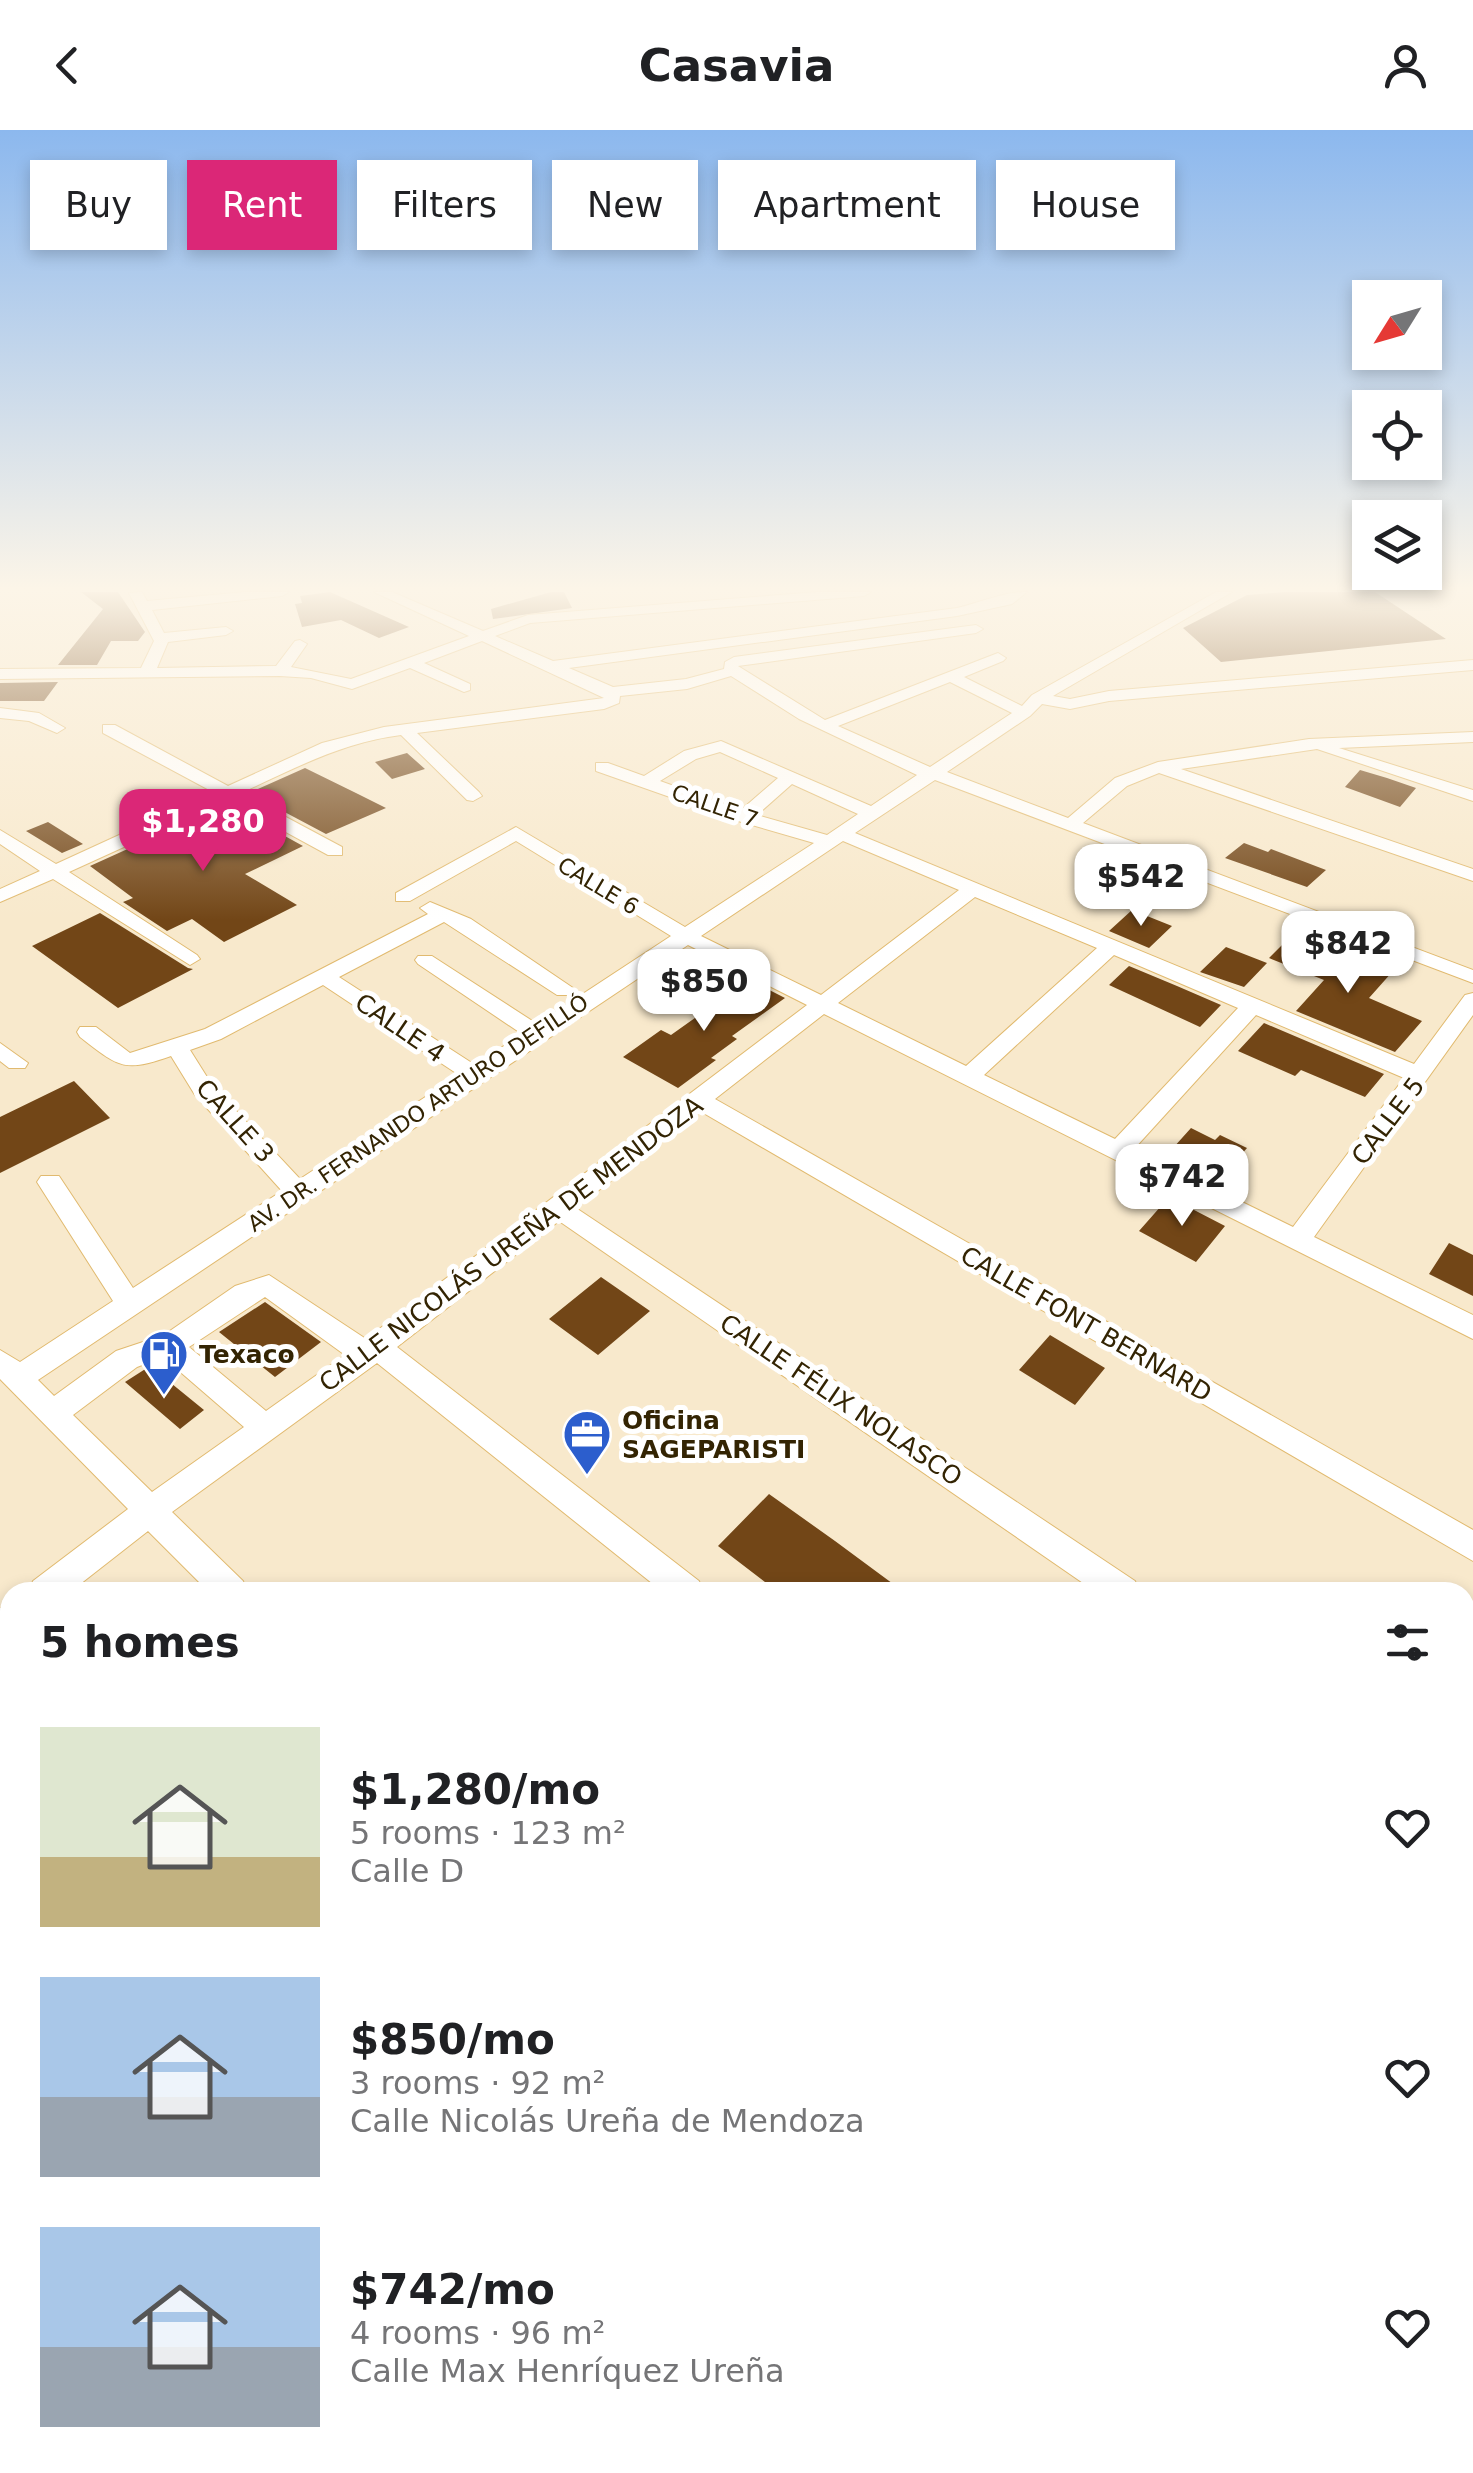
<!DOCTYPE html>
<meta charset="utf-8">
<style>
:root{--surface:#fff;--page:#f2f2f2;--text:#202124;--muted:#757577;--accent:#db2777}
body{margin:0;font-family:"DejaVu Sans",sans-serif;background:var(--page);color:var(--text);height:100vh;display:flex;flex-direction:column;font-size:38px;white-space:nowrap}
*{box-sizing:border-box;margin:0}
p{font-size:32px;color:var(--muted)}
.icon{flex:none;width:55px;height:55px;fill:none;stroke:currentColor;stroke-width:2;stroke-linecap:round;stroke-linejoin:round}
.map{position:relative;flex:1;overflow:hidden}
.side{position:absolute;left:0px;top:1452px;width:1475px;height:892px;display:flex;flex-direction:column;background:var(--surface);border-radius:30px 30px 0 0;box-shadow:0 5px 15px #0003}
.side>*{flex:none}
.top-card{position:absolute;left:30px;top:30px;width:1415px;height:90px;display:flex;gap:20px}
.needle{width:65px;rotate:233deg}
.tools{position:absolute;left:1352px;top:150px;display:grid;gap:20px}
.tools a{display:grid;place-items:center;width:90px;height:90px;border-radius:0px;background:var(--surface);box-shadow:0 5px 15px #0003;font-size:50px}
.price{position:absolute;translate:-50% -85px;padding:0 22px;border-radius:20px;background:#fff;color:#222;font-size:32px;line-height:65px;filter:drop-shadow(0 2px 5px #0008)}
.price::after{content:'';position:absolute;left:50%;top:60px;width:30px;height:22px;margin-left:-15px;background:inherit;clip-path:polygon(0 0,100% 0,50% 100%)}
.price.selected{background:var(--accent);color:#fff}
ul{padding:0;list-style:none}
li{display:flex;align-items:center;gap:30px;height:250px;padding:0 40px}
li span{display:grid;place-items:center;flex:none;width:280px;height:200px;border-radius:0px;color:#555}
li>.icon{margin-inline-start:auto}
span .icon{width:120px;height:120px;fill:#fffc;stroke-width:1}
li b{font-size:42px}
h2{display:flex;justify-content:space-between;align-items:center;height:120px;padding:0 40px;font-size:42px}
.tag{padding:0 35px;border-radius:0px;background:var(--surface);box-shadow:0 5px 15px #0003;font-size:35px;line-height:90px}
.tag.selected{background:var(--accent);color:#fff}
header{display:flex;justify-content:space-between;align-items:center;height:130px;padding:0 40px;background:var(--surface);font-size:45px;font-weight:600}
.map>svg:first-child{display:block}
</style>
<header><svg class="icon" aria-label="back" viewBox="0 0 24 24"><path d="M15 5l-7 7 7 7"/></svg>Casavia<svg class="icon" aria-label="person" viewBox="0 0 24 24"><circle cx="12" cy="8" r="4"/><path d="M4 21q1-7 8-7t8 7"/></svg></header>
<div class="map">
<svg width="1473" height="2343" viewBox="0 0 1473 2343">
<rect width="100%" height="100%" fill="#f8e9cc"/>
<path fill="#724617" d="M81,462H118L145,502L138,511H111L97,535H58L103,479Z
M330,462L409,497L379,508L341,490L302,497L295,474L302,473L300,466Z
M551,462H564L572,478L493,489L491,479Z
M1284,462H1375L1446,509L1221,532L1183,498L1247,465Z
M58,552L44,571H0V553Z
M407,623L425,639L392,649L375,632Z
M305,638L358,664L386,678L326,704L249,663Z
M1360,640L1387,648L1416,658L1400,677L1345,657Z
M227,674L303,716L245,744L297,775L224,812L192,789L167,801L123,772L133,768L90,736Z
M48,692L83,714L62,723L26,701Z
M1244,713L1268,722L1271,719L1326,740L1307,757L1225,728Z
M1132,780L1172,796L1149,818L1109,801Z
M100,783L188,838L193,839L118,878L32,816Z
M1302,807L1329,818L1322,825L1363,841L1371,832L1393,841L1369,868L1422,891L1395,922L1296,881L1324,850L1269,828L1285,812L1294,815Z
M1226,817L1267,833L1244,857L1200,842Z
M1129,836L1177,856L1221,875L1200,897L1109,855Z
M742,846L785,868L732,906L737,909L711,928L716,930L678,958L623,927L661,900L671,905L723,868L716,864Z
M1264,893L1384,944L1365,967L1301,940L1295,946L1238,921Z
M74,951L110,988L0,1043V987Z
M1191,998L1215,1010L1220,1005L1247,1018L1221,1048L1194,1034L1188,1040L1164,1028Z
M1169,1067L1225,1096L1196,1132L1139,1101Z
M1449,1113L1473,1125V1166L1429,1144Z
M601,1147L650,1181L598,1225L549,1189Z
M265,1172L321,1212L275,1247L219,1202Z
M1050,1205L1105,1238L1075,1275L1019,1240Z
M150,1236L204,1280L180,1299L125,1252Z
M769,1364L835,1411L904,1462H778L718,1416Z"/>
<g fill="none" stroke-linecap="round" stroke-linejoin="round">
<g stroke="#e1ba6f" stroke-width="2">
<path id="minor" d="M142,462L147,471L245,462H289L282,466L152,480L164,503L226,497L233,501L226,505L168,512L157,538L276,536L295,511L300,510L307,514L291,537L351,549L469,506L374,462H392L483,501L528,485L817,462H871L864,466L530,493L495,506L553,531L957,478C979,473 1006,461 1027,462L1012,474L957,486L569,538L613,557L686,549L724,539L725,532L734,527L976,495L983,499L976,503L738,536L825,590L998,523L1006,528L1003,531L964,547L1022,576L1032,565L1216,462H1232L1053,566L1070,569L1109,561L1473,530V540L1109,571L1070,579L1042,574L1030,586L947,642L1068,688L1115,648L1158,632L1309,609L1473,602V612L1339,618L1473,660V671L1317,619L1181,639L1473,739V751L1159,643L1127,656L1083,693L1473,840V853L935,650L855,703L1414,934L1465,865L1473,863V885L1314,1107L1473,1185V1209L824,884L715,969L1473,1400V1431L700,981L576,1078L1135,1451L1139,1462H1096L559,1091L397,1217L699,1451L703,1462H663L377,1233L172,1382L243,1451L247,1462H209L148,1401L70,1462H29L33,1451L128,1379L0,1249V1220L20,1232L113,1171L37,1052L41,1046H59L133,1158L282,1061L195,965L171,926C123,943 119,937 80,907L77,902L80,897H96L130,923L205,899L428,784L420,778L430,772L471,789L576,860L573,865H557L444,792L339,847L475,935L522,904L418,834L415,830L418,826H432L537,894L671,806L516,711L410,771H396V763L516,697L685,797L814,713L738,691L596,641V633H608L644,646L684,621L721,611L871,676L917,645L799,589L731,546L687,559L620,566L619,573L604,579L417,603L479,662L482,666L473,671L467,670L401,605C343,612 293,639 241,663L342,717V725H328L227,670L69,742L197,825L200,829L190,835L53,749L0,772V759L40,741L0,714V700L56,734L213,662L103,603V595H115L228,656L322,613L384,597L604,568L482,511L424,533L470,554V560L464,562L410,538L352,559L311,548L280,546L0,549V539L141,538L154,511L129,463ZM950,552L1012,583L930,637L838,596ZM720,622L778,648L741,680L660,651L696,629ZM792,654L858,684L827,705L757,685ZM843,711L959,760L821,865L701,806ZM975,767L1097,818L966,936L838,873ZM688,815L807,875L366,1209L269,1145L235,1156L164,1205L116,1221L54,1266L38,1250ZM1114,825L1238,878L1115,1009L984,945ZM323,855L459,945L300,1049L212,955L190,920L221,909ZM1256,885L1404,948L1293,1097L1134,1019ZM265,1167L345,1225L266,1281L189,1217ZM163,1227L244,1297L152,1362L73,1285L137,1237Z
M0,578L39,583L65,598L57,603L29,591L0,588Z
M0,913L28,933L25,938H9L0,931Z
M10,1474V1509L0,1513V1478Z
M1465,1674L1473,1678V1717L1465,1713Z
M0,1755L10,1759V1809L0,1804Z
M1465,2060L1473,2063V2110L1465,2107Z
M368,2335H420L423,2343H371Z
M893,2335H944L941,2343H890Z
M1056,2335H1110L1113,2343H1059Z"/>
</g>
<use href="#minor" fill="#fff" fill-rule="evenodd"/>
</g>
<linearGradient id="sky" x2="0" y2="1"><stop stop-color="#8cb8ee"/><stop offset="0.58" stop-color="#fcf5e8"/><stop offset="1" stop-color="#fcf5e8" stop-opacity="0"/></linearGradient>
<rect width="1473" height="790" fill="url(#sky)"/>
<defs>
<g id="fuel-pin" transform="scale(2.5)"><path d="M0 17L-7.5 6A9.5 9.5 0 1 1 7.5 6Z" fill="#2c5ecd" stroke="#fff"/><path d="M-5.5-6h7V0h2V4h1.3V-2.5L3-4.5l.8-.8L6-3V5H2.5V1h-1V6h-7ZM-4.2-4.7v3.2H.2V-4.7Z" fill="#fff"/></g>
<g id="office-pin" transform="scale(2.5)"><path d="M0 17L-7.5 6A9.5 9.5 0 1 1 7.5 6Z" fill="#2c5ecd" stroke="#fff"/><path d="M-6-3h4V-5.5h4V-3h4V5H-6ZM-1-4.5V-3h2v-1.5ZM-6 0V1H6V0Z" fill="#fff"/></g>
</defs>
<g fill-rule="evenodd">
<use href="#fuel-pin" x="164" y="1224"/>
<use href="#office-pin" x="587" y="1304"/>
</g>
<g text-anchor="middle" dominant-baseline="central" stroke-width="10" stroke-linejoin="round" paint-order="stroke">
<g font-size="22" fill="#332403" stroke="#fff">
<text transform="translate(715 676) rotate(19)">CALLE 7</text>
<text transform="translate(598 756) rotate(31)">CALLE 6</text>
<text transform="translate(418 983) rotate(-34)">AV. DR. FERNANDO ARTURO DEFILLÓ</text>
</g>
<g font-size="25" fill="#332403" stroke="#fff">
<text transform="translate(400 898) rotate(34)">CALLE 4</text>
<text transform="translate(235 991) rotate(48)">CALLE 3</text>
<text transform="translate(1388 991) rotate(-53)">CALLE 5</text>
<text transform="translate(511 1114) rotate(-37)">CALLE NICOLÁS UREÑA DE MENDOZA</text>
<text transform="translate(1086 1194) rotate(30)">CALLE FONT BERNARD</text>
<text transform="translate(841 1270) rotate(34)">CALLE FÉLIX NOLASCO</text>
</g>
<g font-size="25" font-weight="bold" fill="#332403" stroke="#fff" text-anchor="start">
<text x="199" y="1224">Texaco</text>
<text x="622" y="1290">Oficina<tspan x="622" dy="29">SAGEPARISTI</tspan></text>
</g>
</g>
</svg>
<div class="tools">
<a><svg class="needle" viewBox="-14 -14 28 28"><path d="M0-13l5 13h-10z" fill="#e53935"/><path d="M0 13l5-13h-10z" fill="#757577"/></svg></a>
<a><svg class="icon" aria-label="locate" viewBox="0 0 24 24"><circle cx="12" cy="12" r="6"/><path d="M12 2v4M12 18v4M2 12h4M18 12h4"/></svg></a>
<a><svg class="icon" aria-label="layers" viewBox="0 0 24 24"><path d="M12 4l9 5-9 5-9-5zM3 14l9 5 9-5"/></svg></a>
</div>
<b class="price selected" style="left:203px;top:744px">$1,280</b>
<b class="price" style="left:1141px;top:799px">$542</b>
<b class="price" style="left:1348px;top:866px">$842</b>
<b class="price" style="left:704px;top:904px">$850</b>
<b class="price" style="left:1182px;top:1099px">$742</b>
<div class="top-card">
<a class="tag">Buy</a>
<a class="tag selected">Rent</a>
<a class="tag">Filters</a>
<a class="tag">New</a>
<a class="tag">Apartment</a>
<a class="tag">House</a>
</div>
<section class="side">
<h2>5 homes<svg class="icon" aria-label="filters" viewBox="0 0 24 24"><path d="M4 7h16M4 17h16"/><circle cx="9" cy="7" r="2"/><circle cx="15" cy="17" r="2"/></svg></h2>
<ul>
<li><span style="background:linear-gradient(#dfe7d0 65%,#c2b280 0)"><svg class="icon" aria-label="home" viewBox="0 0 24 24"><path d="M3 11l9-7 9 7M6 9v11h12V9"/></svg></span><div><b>$1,280/mo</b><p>5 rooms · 123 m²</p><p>Calle D</p></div><svg class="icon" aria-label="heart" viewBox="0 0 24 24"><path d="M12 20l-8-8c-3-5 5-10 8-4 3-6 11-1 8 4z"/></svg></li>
<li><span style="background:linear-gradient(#a9c7e8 60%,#9aa5b1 0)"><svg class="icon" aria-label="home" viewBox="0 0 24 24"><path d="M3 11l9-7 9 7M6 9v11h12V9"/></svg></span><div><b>$850/mo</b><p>3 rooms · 92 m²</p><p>Calle Nicolás Ureña de Mendoza</p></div><svg class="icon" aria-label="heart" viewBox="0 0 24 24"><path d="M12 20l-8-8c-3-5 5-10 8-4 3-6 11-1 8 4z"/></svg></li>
<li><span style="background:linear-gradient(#a9c7e8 60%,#9aa5b1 0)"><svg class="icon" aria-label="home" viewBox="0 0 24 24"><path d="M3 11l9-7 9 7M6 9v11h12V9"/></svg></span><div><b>$742/mo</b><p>4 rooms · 96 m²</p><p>Calle Max Henríquez Ureña</p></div><svg class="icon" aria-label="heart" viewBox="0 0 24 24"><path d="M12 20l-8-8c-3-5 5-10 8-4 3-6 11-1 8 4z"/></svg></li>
</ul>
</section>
</div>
